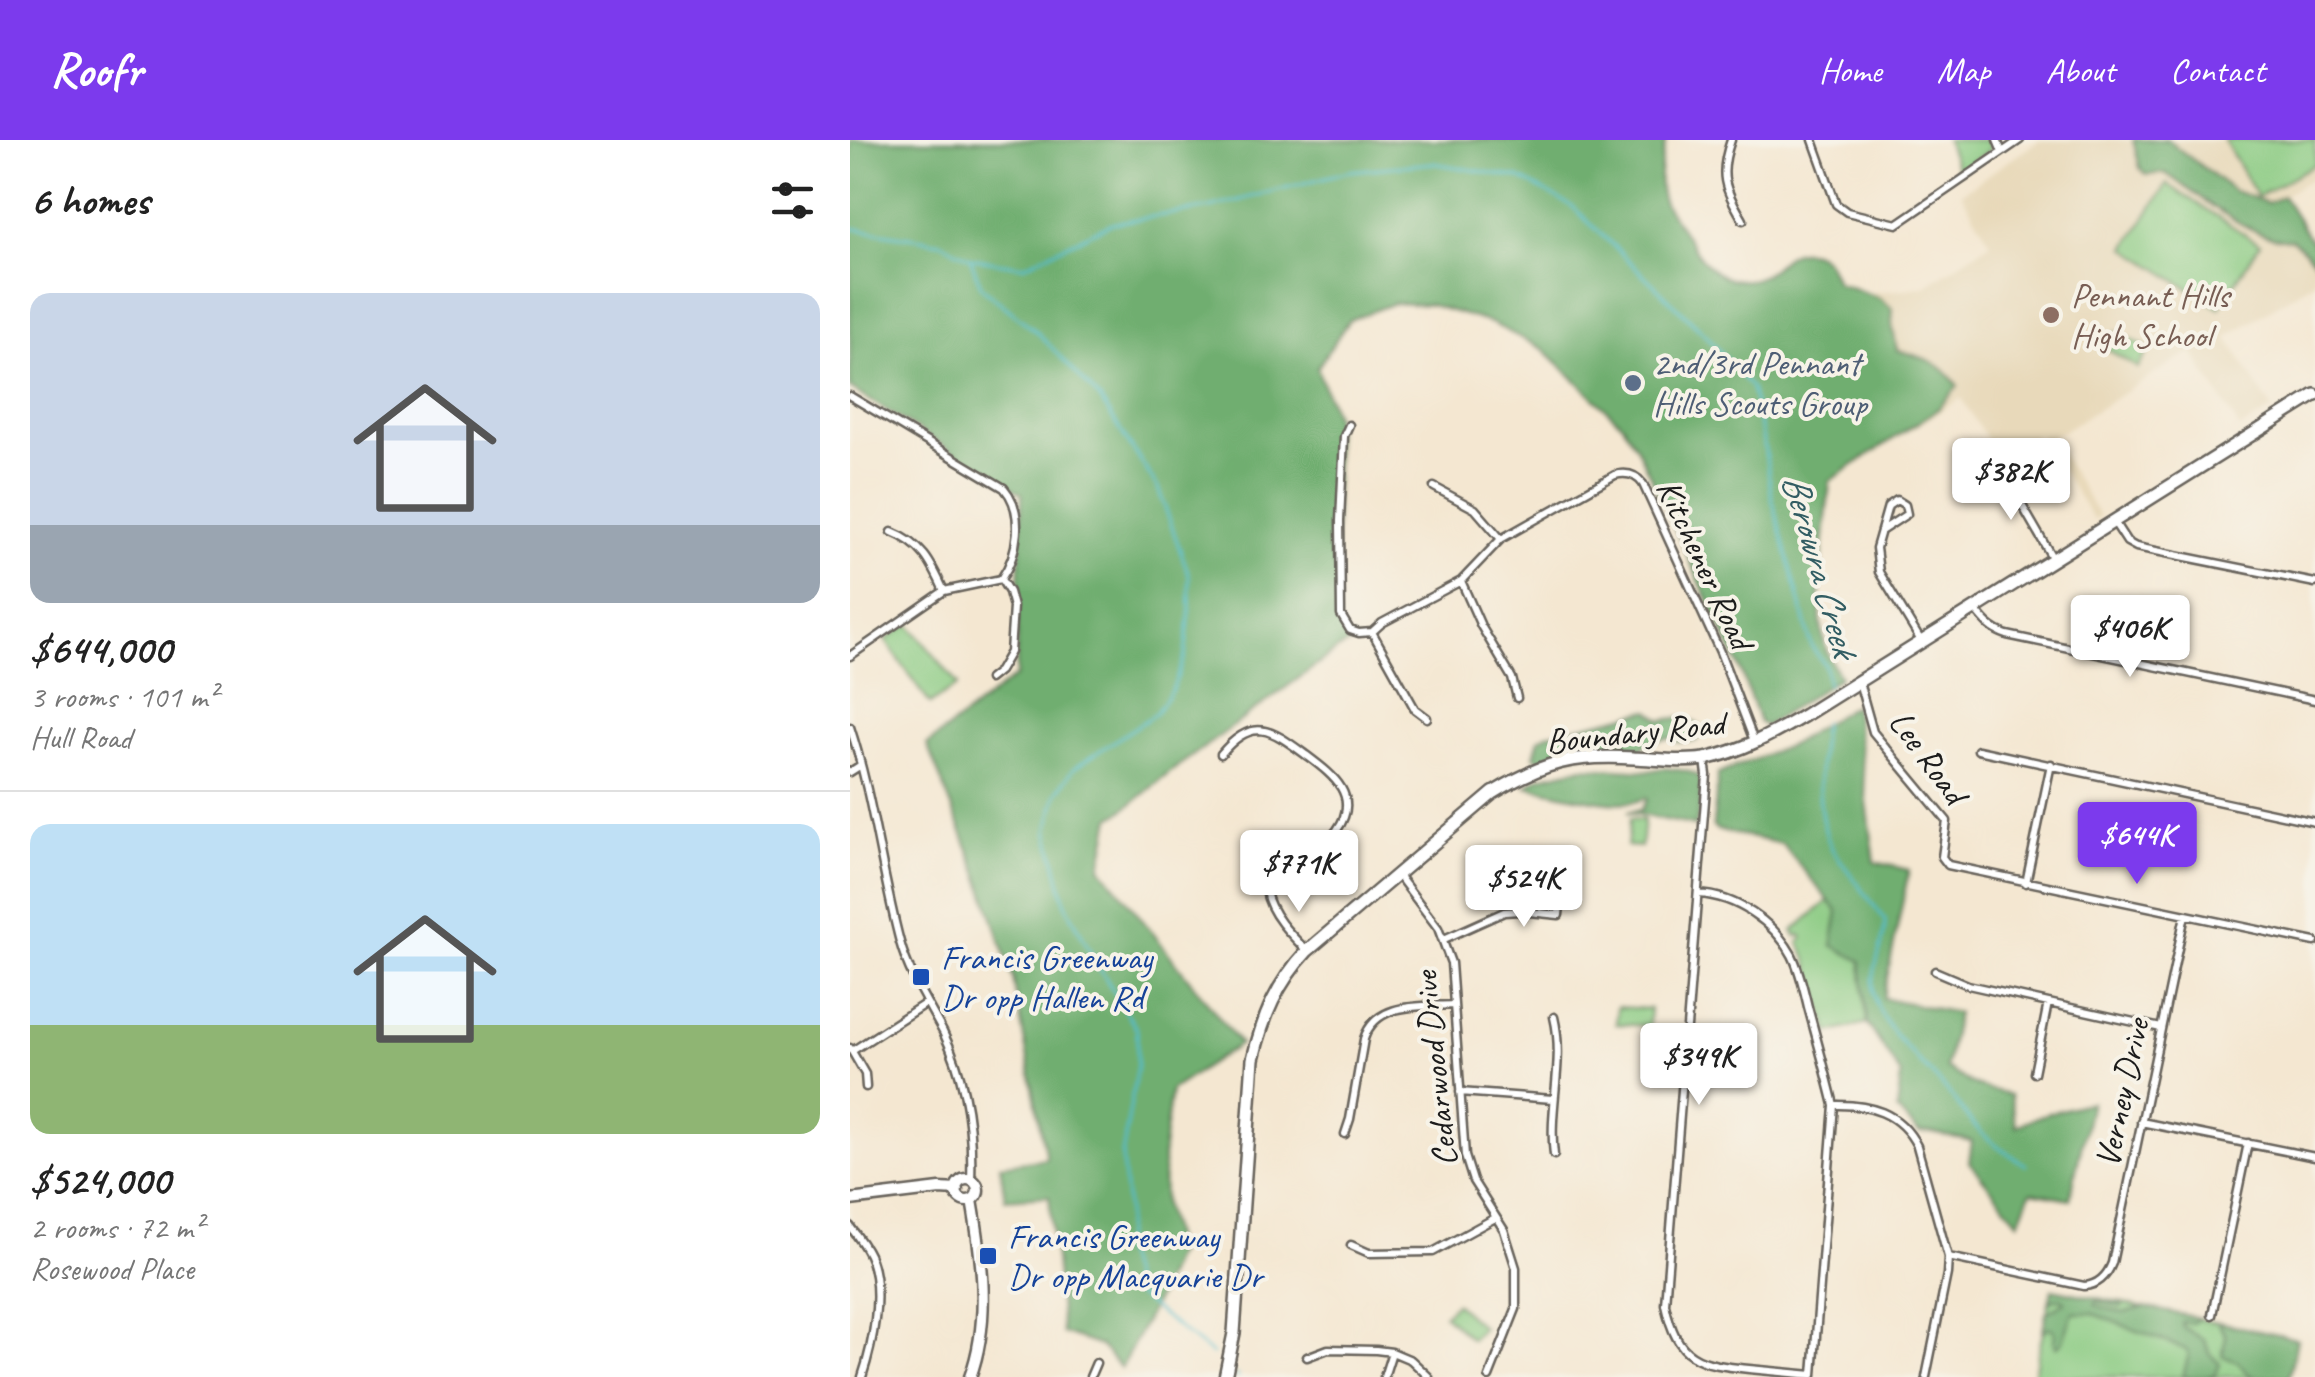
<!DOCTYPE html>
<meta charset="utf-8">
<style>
:root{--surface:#fff;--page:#f6f6f6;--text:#222;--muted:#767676;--line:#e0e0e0;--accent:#7c3aed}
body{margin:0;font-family:Caveat,sans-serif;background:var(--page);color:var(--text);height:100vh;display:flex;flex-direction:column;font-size:38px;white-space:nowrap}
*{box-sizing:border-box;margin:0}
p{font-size:32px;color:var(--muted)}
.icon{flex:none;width:55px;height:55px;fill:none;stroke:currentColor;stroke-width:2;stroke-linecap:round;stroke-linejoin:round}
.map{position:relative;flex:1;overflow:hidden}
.panel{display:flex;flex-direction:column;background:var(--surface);width:850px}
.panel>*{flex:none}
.price{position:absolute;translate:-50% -85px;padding:0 22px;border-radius:10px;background:#fff;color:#222;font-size:32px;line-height:65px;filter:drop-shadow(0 2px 5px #0008)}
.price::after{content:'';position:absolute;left:50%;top:60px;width:30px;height:22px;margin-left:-15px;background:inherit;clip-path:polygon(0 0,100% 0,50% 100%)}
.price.active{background:var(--accent);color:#fff}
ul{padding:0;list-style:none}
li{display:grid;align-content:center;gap:20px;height:530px;padding:0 30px}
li+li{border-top:2px solid var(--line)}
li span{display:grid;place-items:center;height:310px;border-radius:20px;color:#555}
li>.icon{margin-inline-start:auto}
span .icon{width:180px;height:180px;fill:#fffc;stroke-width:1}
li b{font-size:42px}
h2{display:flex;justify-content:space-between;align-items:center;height:120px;padding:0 30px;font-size:42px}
header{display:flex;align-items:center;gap:60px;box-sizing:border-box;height:140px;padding:0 50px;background:var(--accent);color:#fff}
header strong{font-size:48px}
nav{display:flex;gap:55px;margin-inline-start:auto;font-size:35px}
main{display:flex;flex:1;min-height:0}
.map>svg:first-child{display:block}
</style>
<header>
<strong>Roofr</strong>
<nav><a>Home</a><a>Map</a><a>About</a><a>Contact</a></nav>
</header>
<main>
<section class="panel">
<h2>6 homes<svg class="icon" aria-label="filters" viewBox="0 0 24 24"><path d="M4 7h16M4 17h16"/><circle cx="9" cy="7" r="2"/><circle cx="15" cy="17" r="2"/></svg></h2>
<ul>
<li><span style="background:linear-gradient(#c9d6e8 75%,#9aa5b1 0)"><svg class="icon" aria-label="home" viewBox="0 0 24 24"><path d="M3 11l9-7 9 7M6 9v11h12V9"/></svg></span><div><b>$644,000</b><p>3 rooms · 101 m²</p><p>Hull Road</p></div></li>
<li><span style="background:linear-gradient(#bfe0f5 65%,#8fb573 0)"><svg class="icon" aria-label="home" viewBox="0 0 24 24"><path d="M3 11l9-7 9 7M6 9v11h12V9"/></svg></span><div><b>$524,000</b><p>2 rooms · 72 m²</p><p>Rosewood Place</p></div></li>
</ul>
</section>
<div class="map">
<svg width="1465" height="1237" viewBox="0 0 1465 1237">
<rect width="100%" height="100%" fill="#f7f3e8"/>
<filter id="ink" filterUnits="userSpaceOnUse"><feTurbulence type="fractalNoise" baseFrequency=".01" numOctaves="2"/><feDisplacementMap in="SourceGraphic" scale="20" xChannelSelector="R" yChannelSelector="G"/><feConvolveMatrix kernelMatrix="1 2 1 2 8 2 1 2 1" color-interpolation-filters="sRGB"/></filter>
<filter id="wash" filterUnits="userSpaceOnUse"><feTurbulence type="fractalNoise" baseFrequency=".0048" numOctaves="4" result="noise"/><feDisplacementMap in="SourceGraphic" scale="40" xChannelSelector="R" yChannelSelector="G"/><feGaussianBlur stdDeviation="2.25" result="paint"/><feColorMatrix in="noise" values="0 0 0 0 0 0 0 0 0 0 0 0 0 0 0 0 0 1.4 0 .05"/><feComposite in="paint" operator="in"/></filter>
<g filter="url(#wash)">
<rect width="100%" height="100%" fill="#f4e7d1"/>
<path fill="#e8d9ba" d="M1190,0H1465V36L1433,56L1465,107V141L1377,197L1422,269L1390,289L1342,211L1201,298L1249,376L1243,380L1189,294L1148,318L1111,258L982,339L993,147L1011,154L1073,147L1141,103L1111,53Z"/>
<path fill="#8aca82" stroke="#53734f" stroke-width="2.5" d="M1096,0H1137L1141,9L1108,32Z
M1374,0H1465V24L1407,57Z
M1317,44L1410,104L1369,168L1276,108Z
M1267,192L1299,209L1288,228L1257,209Z
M59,484L108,545L80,564L35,500Z
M780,679L794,680L791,707L777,706Z
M980,759L988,771L1011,821L1017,883L979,893L957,819L949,802L953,799L951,795L946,796L943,791Z
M767,867L800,869L799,886L766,884Z
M1202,1149L1447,1199L1439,1237H1183Z
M605,1163L632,1187L621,1199L594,1175Z"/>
<path fill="#6fae70" stroke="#466546" stroke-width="2.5" d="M0,0H816C812,17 806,44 813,61C817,70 825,79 830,87C846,113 863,144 898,140C926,137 930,108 957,111C976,113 980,127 986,142L1030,158L1043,169L1042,183L1047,210C1076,218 1090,221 1108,246L1088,269L980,341C976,387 962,466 976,509C979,518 985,528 990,537L915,586L909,582L888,524L787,308L772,284L693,209L641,183L581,165L544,163L499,180L467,228L485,276L486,480L496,497L505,500L486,511L323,630L274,670L261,678L251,727L390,904L321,950L313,1008L314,1064L327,1111L308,1156L271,1228L250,1206L212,1193L199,1056L155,1059L150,1025L196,1018L163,838L129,735L77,605L166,536L172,354L0,248Z
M1283,0H1317L1384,51L1418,63L1433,56L1465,107V121L1442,99C1407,104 1345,53 1315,33L1296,35L1290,28Z
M1004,565L1025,722L1059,730L1033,858L1107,873L1096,928L1124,945L1160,955L1166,986L1195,974L1241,962L1220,1059L1181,1052L1169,1082L1119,1022L1122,1001L1082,993H1069L1047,970L1051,935L1017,883L1011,821L982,805L988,772L932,704L867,690L863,687L868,634L940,605Z
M799,570L811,580L835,577L858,591L845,601L829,602L819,598L798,602L790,610L779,608L705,616L690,620L684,616L689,599L697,594Z
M733,627L799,631L813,628L837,631L847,635L851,642L850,666L846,686L777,672L791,670L797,659L795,658C774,672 701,651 676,646L690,637Z
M1202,1149L1273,1163L1272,1167L1247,1161L1245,1165L1274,1173L1295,1167L1349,1178L1343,1183L1332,1182L1333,1187L1354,1200L1361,1215L1370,1224L1366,1234L1356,1237H1333L1339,1213L1335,1209L1241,1173H1223L1212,1203L1206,1207L1204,1201L1205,1192L1201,1188H1197L1192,1195L1196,1173L1215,1162L1212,1159H1204L1199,1163Z
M1367,1182L1447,1199L1439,1237H1403L1396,1232L1388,1222L1372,1216L1376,1196Z"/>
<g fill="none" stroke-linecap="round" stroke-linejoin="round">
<path stroke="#53bece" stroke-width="2.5" d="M0,88L91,102L120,118L173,126L262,83L360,68L499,31L583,23L669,38L722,66L857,196L901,248L915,310L922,358L962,507L975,525L978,546
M120,118L132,148L187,192L250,259L308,348L339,435L340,468L335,516L323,548L305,574L224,628L207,653L198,690L215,762L244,819L287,890V926L272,1016L277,1071L273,1112L285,1154L362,1214
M973,582C969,625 963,669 982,709L1035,780C1036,805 1019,829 1024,855C1031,890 1075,925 1098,952C1108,964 1116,977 1127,988C1141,1003 1159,1014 1176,1025
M387,1235L388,1237"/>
</g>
</g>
<g filter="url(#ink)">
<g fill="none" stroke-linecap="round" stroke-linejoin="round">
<g stroke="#68635b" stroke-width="11">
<path id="minor" d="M881,0C868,37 875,48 893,80
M963,0L986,64L997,72L1047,84L1170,0
M1147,0L1152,12
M0,256L154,348C175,372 168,415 151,439L94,451L0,516
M499,285L494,296L490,381L491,475L500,490L509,493L522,492
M1151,329L1203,419
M584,347L625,369L651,399
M1264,382L1277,402L1286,407L1465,443
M1031,391L1057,374L1055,365L1047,360L1038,366L1026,408L1029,432L1071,501
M42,392C72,404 81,422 94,451
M611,441L631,486L662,538L667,558
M1125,469C1135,482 1142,490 1157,495L1465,560
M522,492L532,483L611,441L651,399L765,335C776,332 786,334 793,344L870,512L904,601
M522,492L565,569L577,578
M139,539L149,531L160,512L163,467L159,452L151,439
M1009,542L1023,592L1097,681L1092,717L1098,725L1465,802
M0,587C23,657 31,731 50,802C59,835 77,862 93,892C115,937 123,990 121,1040
M1128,610L1465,682
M371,614C403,575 422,590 456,615C481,634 512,655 487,690C481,698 471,704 463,711C447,724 431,737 416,751C420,774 440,794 457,811
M855,620L857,635L815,1164C827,1220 848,1224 899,1229C920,1231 942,1233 963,1235
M0,632L11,625
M548,735L588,788L601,823L615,1016L623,1041L654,1090L666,1128V1169L639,1237
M1176,743L1201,624
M848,754C886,756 924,782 942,815C950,831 954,850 958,867C967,900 976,932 984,965L963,1235
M594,799L654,772L669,771L709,775L711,757
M1085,831L1118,845L1311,888
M0,908L15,934L16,947
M2,911L76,863
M1184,933L1198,863
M610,952L703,959
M984,965C1019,964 1050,972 1067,1006L1098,1117L1097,1134L1076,1237
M1291,982L1465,1017
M495,994L500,979L514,899C526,861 571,867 603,865
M704,1015C698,969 715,922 704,877
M0,1086C7,1097 17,1107 21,1120C33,1153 23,1204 12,1237
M501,1105L519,1113L583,1112L645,1078
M1098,1117L1234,1146C1248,1145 1257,1136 1262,1123L1335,775
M1362,1175L1398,1003
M457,1217L478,1209L526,1210L542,1212L561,1220L579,1237
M240,1237L246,1223
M534,1237L542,1212"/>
</g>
<g stroke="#68635b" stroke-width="15">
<path id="secondary" d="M106 1050a11 11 0 1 1 22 0a11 11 0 1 1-22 0Z
M0,1060L90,1049L107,1050
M120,1237C141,1180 132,1118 122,1060"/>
</g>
<g stroke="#68635b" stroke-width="16">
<path id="primary" d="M375,1237L384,1193L403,919C413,877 427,843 457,811L643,653C693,622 725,614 784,618C808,619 831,623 855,619C892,611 923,594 955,575L1465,255"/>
</g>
<use href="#minor" stroke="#fff" stroke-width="6"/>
<use href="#secondary" stroke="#fff" stroke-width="10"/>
<use href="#primary" stroke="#fff" stroke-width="11"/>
</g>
</g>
<circle fill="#8d6e63" stroke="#f7f3e8" stroke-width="4" cx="1201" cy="175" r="10"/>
<circle fill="#5c6f8a" stroke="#f7f3e8" stroke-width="4" cx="783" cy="243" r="10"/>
<g fill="#1a4fb4" stroke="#f7f3e8" stroke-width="4">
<rect x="61" y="827" width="20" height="20" rx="5"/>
<rect x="128" y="1106" width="20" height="20" rx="5"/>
</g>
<g text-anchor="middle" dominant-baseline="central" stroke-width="8" stroke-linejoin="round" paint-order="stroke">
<g font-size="35" fill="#785e54" stroke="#f7f3e8" text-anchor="start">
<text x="1221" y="155">Pennant Hills<tspan x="1221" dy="40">High School</tspan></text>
</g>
<g font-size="35" fill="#4e5e75" stroke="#f7f3e8" text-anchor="start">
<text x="803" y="223">2nd/3rd Pennant<tspan x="803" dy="40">Hills Scouts Group</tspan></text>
</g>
<g font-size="35" fill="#1c1c1c" stroke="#f7f3e8">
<text transform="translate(855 424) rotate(65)">Kitchener Road</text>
<text transform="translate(785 592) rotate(-6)">Boundary Road</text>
<text transform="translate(1078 617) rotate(54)">Lee Road</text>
<text transform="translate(585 929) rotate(-96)">Cedarwood Drive</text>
<text transform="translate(1272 953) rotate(-78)">Verney Drive</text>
</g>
<g font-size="35" fill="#164399" stroke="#f7f3e8" text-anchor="start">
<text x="91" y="817">Francis Greenway<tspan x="91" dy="40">Dr opp Hallen Rd</tspan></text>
<text x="158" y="1096">Francis Greenway<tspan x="158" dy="40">Dr opp Macquarie Dr</tspan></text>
</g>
<g font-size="38" font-style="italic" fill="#325d63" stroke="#f7f3e8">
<text transform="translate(970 425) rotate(74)">Berowra Creek</text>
</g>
</g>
</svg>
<b class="price" style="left:1161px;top:383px">$382K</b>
<b class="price" style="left:1280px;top:540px">$406K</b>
<b class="price active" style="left:1287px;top:747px">$644K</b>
<b class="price" style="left:449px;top:775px">$771K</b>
<b class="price" style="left:674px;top:790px">$524K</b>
<b class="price" style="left:849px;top:968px">$349K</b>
</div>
</main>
